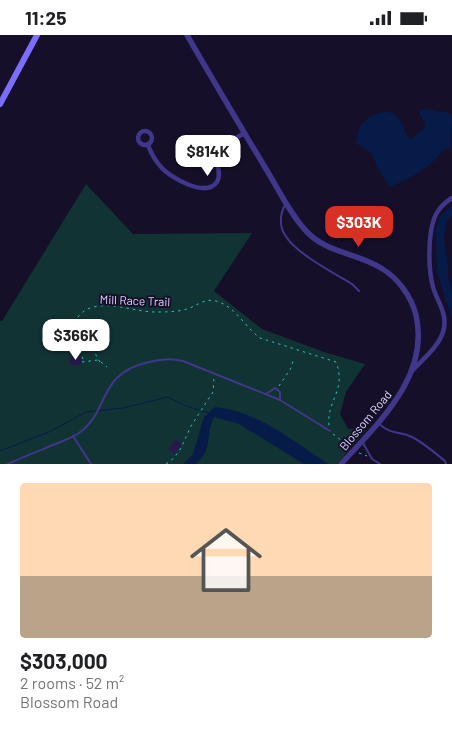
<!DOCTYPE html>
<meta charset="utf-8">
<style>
:root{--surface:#fff;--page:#f2f2f2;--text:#202124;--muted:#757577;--line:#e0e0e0;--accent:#d93025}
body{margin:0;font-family:Barlow,sans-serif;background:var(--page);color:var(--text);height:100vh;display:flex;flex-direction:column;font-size:19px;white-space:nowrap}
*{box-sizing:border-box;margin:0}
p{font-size:16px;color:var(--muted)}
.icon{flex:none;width:28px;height:28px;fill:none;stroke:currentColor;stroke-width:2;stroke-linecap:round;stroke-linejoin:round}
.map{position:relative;height:429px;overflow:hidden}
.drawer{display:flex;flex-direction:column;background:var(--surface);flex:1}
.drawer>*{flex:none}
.price{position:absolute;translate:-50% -42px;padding:0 11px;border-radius:10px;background:#fff;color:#222;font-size:16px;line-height:32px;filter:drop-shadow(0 1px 2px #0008)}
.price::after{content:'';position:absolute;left:50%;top:30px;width:15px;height:11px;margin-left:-8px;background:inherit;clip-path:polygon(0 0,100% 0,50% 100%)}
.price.active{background:var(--accent);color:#fff}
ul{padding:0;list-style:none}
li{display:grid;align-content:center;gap:10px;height:265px;padding:0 20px}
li+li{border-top:1px solid var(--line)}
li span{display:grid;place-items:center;height:155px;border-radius:5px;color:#555}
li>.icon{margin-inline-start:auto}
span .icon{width:90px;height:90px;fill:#fffc;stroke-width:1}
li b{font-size:21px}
.status{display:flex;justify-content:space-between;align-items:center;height:35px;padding:0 25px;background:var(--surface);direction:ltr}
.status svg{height:14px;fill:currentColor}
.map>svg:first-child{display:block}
</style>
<div class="status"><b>11:25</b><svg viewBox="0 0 49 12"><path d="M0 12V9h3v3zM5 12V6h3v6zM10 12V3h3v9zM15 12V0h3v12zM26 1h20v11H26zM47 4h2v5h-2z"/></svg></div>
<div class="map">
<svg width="452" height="429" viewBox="0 0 452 429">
<rect width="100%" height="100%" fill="#150f29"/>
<path fill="#113334" d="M86,149L133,199L252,198L214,256L262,294L324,317L365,329L346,357L340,379L348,394L366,395L337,429H0V286H2Z"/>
<path fill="#071b49" d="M426,74L449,78L452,84L450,114L442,115C434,132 406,145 390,152L376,130L373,120L363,112L356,109C358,101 358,93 364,87C371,78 390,72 398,83C403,88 405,97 409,104L413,103L425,92V88L420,80V76Z
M452,171V180L447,186L445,194L444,205L448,231V241L452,257V284L437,237L436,198L437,190L440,181Z
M215,372C258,376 293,406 328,429H304L239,389L214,382C205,399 214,413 196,429H183L193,419L204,382Z"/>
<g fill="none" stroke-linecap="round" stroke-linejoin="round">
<path stroke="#071b49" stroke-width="1" d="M0,416L49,397L86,377L123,373L168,362L186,371L209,378"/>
</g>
<path fill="#271a4b" d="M80,320L82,329L71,331L69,323Z
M176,404L182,409L174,419L168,414Z"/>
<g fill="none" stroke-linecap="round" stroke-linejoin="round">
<path stroke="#29c0c1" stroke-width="1" stroke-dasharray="2.5 4" stroke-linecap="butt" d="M74,304L84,326
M82,327L98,325
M100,327C94,318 93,311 88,304C84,297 79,293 76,285C79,280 84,275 90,273C112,266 134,277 156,277C165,277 178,277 187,274C197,271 204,263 216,266C235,271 245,292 260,303L336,327C347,355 326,366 329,391
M101,327L107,332
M279,351L291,333L293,326
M333,399L350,412
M359,418L367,421
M166,429L174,423L181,413L191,391L213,357L214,345L211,341"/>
<path stroke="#40378b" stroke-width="2" d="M285,170C280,179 279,191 285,200C295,218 334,238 352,249L359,256
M266,359L275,353L280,357V365
M379,389C392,400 399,396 412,402C424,408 435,418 445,426L446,429
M73,401L91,429
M363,408L372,424L380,429
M8,429C25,421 41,415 58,408C65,405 73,402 79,398C111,375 96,339 149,327C160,324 172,323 183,326L280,365L330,396"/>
<path stroke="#40378b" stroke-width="4.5" d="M138 103a7 7 0 1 1 14 0a7 7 0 1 1-14 0Z
M148,110C151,118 155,126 162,133C171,143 206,163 217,147C220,142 219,137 218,132C216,112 230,106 245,98
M412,336C423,324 441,310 444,293C447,278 437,266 433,252C428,234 427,192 438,176C442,170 447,166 452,163"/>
<path stroke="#40378b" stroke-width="5.5" d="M187,0C213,45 239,89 266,134C279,155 290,179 307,197C327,218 357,218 381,233C398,243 411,261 416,280C430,342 378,388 341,429"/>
<path stroke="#7b6eff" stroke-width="6" d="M0,69L37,0"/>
</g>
<g text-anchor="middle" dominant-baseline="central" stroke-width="4" stroke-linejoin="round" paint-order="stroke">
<g font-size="12" fill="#ded7ff" stroke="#150f29">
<text transform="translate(135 265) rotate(2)">Mill Race Trail</text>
<text transform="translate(365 385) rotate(-50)">Blossom Road</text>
</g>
</g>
</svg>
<b class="price" style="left:208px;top:142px">$814K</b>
<b class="price active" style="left:359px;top:213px">$303K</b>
<b class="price" style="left:76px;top:326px">$366K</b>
</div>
<section class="drawer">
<ul>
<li><span style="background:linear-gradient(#ffd9b3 60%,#b9a48a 0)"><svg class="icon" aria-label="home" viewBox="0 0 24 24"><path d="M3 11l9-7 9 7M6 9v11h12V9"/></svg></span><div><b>$303,000</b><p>2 rooms · 52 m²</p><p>Blossom Road</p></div></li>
</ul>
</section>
